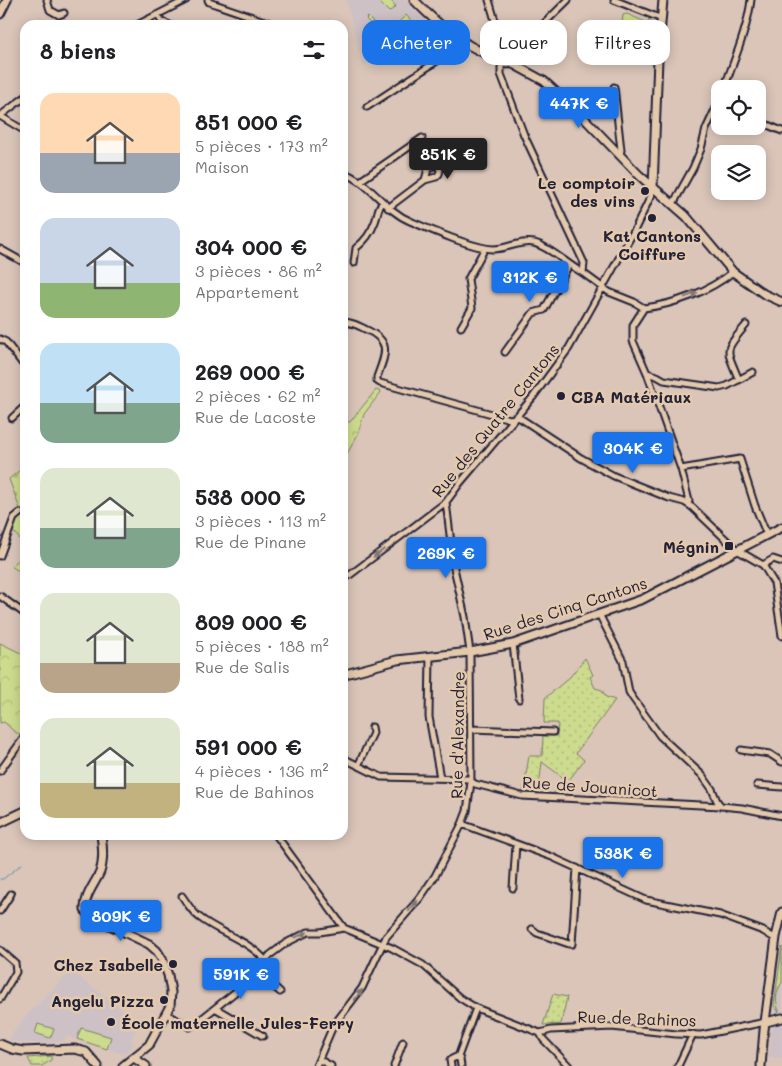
<!DOCTYPE html>
<html lang="fr">
<meta charset="utf-8">
<style>
:root{--surface:#fff;--page:#f6f6f6;--text:#202124;--muted:#757577;--accent:#1a73e8}
body{margin:0;font-family:Mali,sans-serif;background:var(--page);color:var(--text);height:100vh;display:flex;flex-direction:column;font-size:19px;white-space:nowrap}
*{box-sizing:border-box;margin:0}
p{font-size:16px;color:var(--muted)}
.icon{flex:none;width:28px;height:28px;fill:none;stroke:currentColor;stroke-width:2;stroke-linecap:round;stroke-linejoin:round}
.map{position:relative;flex:1;overflow:hidden}
.panel{position:absolute;left:20px;top:20px;width:328px;height:820px;display:flex;flex-direction:column;background:var(--surface);border-radius:15px;box-shadow:0 2px 12px #0003}
.panel>*{flex:none}
.top-card{position:absolute;left:362px;top:20px;width:344px;height:45px;display:flex;gap:10px}
.tools{position:absolute;left:711px;top:80px;display:grid;gap:10px}
.tools a{display:grid;place-items:center;width:55px;height:55px;border-radius:10px;background:var(--surface);box-shadow:0 2px 12px #0003;font-size:25px}
.price{position:absolute;translate:-50% -42px;padding:0 11px;border-radius:5px;background:var(--accent);color:#fff;font-size:16px;line-height:32px;filter:drop-shadow(0 1px 2px #0008)}
.price::after{content:'';position:absolute;left:50%;top:30px;width:15px;height:11px;margin-left:-8px;background:inherit;clip-path:polygon(0 0,100% 0,50% 100%)}
.price.active{background:#222;color:#fff}
ul{padding:0;list-style:none}
li{display:flex;align-items:center;gap:15px;height:125px;padding:0 20px}
li span{display:grid;place-items:center;flex:none;width:140px;height:100px;border-radius:15px;color:#555}
li>.icon{margin-inline-start:auto}
span .icon{width:60px;height:60px;fill:#fffc;stroke-width:1}
li b{font-size:21px}
h2{display:flex;justify-content:space-between;align-items:center;height:60px;padding:0 20px;font-size:21px}
.chip{padding:0 18px;border-radius:15px;background:var(--surface);box-shadow:0 2px 12px #0003;font-size:18px;line-height:45px}
.chip.active{background:var(--accent);color:#fff}
.map>svg:first-child{display:block}
</style>
<div class="map">
<svg width="782" height="1066" viewBox="0 0 782 1066">
<defs>
<pattern id="grass-dots" width="8" height="8" patternUnits="userSpaceOnUse" patternTransform="scale(1.25)"><rect width="8" height="8" fill="#cddb8e"/><path d="M2 2h.1M6 6h.1" fill="none" stroke="#b0bc7b" stroke-width="1.8" stroke-linecap="round"/></pattern>
<pattern id="cemetery-stones" width="16" height="16" patternUnits="userSpaceOnUse" patternTransform="scale(1.25)"><rect width="16" height="16" fill="#cddb8e"/><path d="M2 7V4a2 2 0 0 1 4 0v3zM10 15v-3a2 2 0 0 1 4 0v3z" fill="#b0bc7b"/></pattern>
<pattern id="park-crowns" width="20" height="18" patternUnits="userSpaceOnUse" patternTransform="scale(1.25)"><rect width="20" height="18" fill="#cddb8e"/><path d="M2 6a3 3 0 1 1 6 0M12 15a3 3 0 1 1 6 0" fill="none" stroke="#b0bc7b"/></pattern>
</defs>
<rect width="100%" height="100%" fill="#dac5b8"/>
<filter id="ink" filterUnits="userSpaceOnUse"><feTurbulence type="fractalNoise" baseFrequency=".02" numOctaves="2"/><feDisplacementMap in="SourceGraphic" scale="10" xChannelSelector="R" yChannelSelector="G"/><feConvolveMatrix kernelMatrix="1 2 1 2 8 2 1 2 1" color-interpolation-filters="sRGB"/></filter>
<g filter="url(#ink)">
<path fill="#cdc1c6" d="M346,0H405L435,31L366,65L362,61Z
M782,942V1058L778,1059L769,1057Z
M69,973L79,977L138,1021L131,1042L134,1044L129,1050L123,1054L66,1036L64,1041L39,1043H25L10,1040L12,1034L26,1016Z"/>
<path fill="url(#grass-dots)" stroke="#787e64" d="M585,658L593,675L590,677L595,688L602,690L606,697L615,700L576,753L584,760L557,796L552,795L565,779L542,762L538,794L523,793L529,756H542L543,736H557L558,723H544L545,698L570,677Z
M782,947V983C778,987 775,998 777,1004C777,1007 779,1009 779,1012L774,1006Z
M553,994L567,997L561,1024L543,1025Z
M51,1056V1060L42,1066H32L28,1058Z"/>
<path fill="url(#cemetery-stones)" stroke="#787e64" d="M25,466V545L12,530L17,520L23,514L20,509L9,479Z
M25,545V575L11,566L25,555L23,553Z"/>
<path fill="url(#park-crowns)" stroke="#787e64" d="M627,14L648,23L649,19L657,28L656,37L621,34L623,15Z
M376,390L381,392L364,414L358,434L343,461V424L345,421L350,422Z
M0,643L25,655V734C16,736 10,727 4,722L0,723Z"/>
<path fill="#cddb8e" stroke="#787e64" d="M381,0H390L396,6L389,12L379,2Z
M406,15L416,26L397,45L386,34Z
M368,17L394,45L392,47L366,19Z
M38,1024L54,1029L50,1038L35,1033Z
M81,1028L111,1037L107,1049L77,1039Z"/>
<g fill="none" stroke-linecap="round" stroke-linejoin="round">
<path stroke="#668cab" stroke-width="1" d="M0,879H3L22,864"/>
<g stroke="#22223b" stroke-width="9">
<path id="street" d="M47,0L50,10L59,15L64,13
M208,0L209,2L276,25
M489,0L505,55
M614,0L662,19
M158,15L161,21L170,25
M137,25L186,0
M511,56L568,0
M503,63L501,67V74L524,135L584,263L583,273L609,292L634,302L644,308C675,304 708,292 733,272
M614,87L621,150L620,155
M724,89C734,60 747,31 751,0
M367,107L466,42
M0,116L25,97
M0,116L25,131
M758,121L782,131
M342,172C369,181 384,210 410,221C431,230 472,248 493,249C507,249 521,240 534,243C550,247 568,265 583,273
M360,181L422,138
M673,204L693,168L701,149L706,129L720,99
M388,208L425,180L436,177L439,174L440,170L438,166L435,165L428,169L425,180
M0,249L25,263
M354,263L356,248C365,241 371,233 375,222C378,215 377,209 382,203
M644,308L633,325V341L647,373L681,469L689,501L688,504
M342,322C351,322 357,325 365,329C392,341 386,353 377,377V381L380,383L510,419L516,417L520,418L581,458L614,476L669,498L684,502L692,507L737,550L763,565L773,559L782,562
M461,327L472,308L468,279L485,248
M0,339L6,342L25,367
M505,352L533,313L544,310L569,265
M647,373L657,376L664,380L719,388L727,386L753,372
M739,380C726,348 723,352 746,325
M12,418L25,406
M681,469L740,459L755,506L767,535
M0,556L14,518L20,513
M763,565L774,583L782,636
M342,581L446,502L460,483L533,397L569,348L634,231L651,196L653,188
M0,596L25,614
M599,614L623,661L629,692L632,697L660,736L702,775L712,789L717,801L721,806
M513,644L519,699
M430,656L429,717L440,778
M472,729L553,732
M741,750L770,754L782,762
M343,758L381,777L468,779L475,784L522,796L721,806L742,808L782,816
M358,766L373,733L372,727
M0,771L25,736
M757,785L782,787
M462,824L552,857L646,900L720,915L763,931L776,939
M276,835L344,928
M513,888L516,844
M182,896C187,903 192,912 199,917C219,933 248,940 265,960
M0,911L11,894
M532,929L537,933L569,944H572L577,868
M0,950L15,963L16,972L0,999
M253,975C262,982 273,984 280,992
M215,1008L263,1036
M166,1014L190,1027L195,1024L234,993L253,975L270,955L286,943L308,932H320L344,928L392,948L423,965L460,998L476,1008L540,1033L551,1030L612,1027L676,1034L701,1035L766,1022
M540,1033L543,1039L569,1066
M458,1057L476,1008
M320,1060L331,1066
M316,1066L333,1026L362,988L386,937L420,898L435,876L462,824L467,811L471,782L470,652L465,617L454,568L446,502
M394,1066L403,1042
M451,1066L450,1060L456,1057L460,1059L461,1066
M678,1066L693,1034"/>
</g>
<g stroke="#22223b" stroke-width="11">
<path id="secondary" d="M414,0C438,25 469,50 502,60
M0,14L7,0
M502 59a5 5 0 1 1 10 0a5 5 0 1 1-10 0Z
M511,63L544,81L584,118L639,175L686,216L733,272L764,294L782,302
M653,188L658,59L663,0
M342,675L397,660L470,652L513,644L643,599L782,527
M0,823L25,811
M101,835C103,847 104,860 100,872C95,884 84,896 85,910L91,916L149,944L157,951L162,959L168,975L171,992L170,1006L149,1045L123,1066
M766,1022L782,1018
M0,1044L12,1049L23,1051L75,1049L86,1052L98,1066
M134,1058L146,1066
M761,1066L764,1030L776,937L782,912"/>
</g>
<use href="#street" stroke="#e4c9ac" stroke-width="5"/>
<use href="#secondary" stroke="#e4c9ac" stroke-width="7"/>
</g>
<defs><path id="oneway-solid" d="M-6-.8H1V-3.2L6.5 0L1 3.2V.8H-6Z" transform="scale(1.25)"/></defs>
<g fill="#837674">
<use href="#oneway-solid" transform="translate(691 295) rotate(-20)"/>
<use href="#oneway-solid" transform="translate(379 553) rotate(143)"/>
<use href="#oneway-solid" transform="translate(413 906) rotate(-49)"/>
<use href="#oneway-solid" transform="translate(301 935) rotate(-23)"/>
<use href="#oneway-solid" transform="translate(358 995) rotate(-54)"/>
</g>
</g>
<g fill="#22223b" stroke="#e4c9ac" stroke-width="2">
<circle cx="645" cy="191" r="5"/>
<circle cx="652" cy="218" r="5"/>
<circle cx="561" cy="396" r="5"/>
<rect x="724" y="541" width="10" height="10" rx="2.5"/>
<circle cx="173" cy="964" r="5"/>
<circle cx="164" cy="1000" r="5"/>
<circle cx="111" cy="1022" r="5"/>
</g>
<g text-anchor="middle" dominant-baseline="central" stroke-width="5" stroke-linejoin="round" paint-order="stroke">
<g font-size="16" font-weight="bold" fill="#22223b" stroke="#e4c9ac" text-anchor="end">
<text x="635" y="182">Le comptoir<tspan x="635" dy="18">des vins</tspan></text>
<text x="652" y="235" text-anchor="middle">Kat Cantons<tspan x="652" dy="18">Coiffure</tspan></text>
<text x="571" y="396" text-anchor="start">CBA Matériaux</text>
<text x="719" y="546">Mégnin</text>
<text x="163" y="964">Chez Isabelle</text>
<text x="154" y="1000">Angelu Pizza</text>
<text x="121" y="1022" text-anchor="start">École maternelle Jules-Ferry</text>
</g>
<g font-size="16" fill="#22223b" stroke="#e4c9ac">
<text transform="translate(495 420) rotate(-51)">Rue des Quatre Cantons</text>
<text transform="translate(565 608) rotate(-18)">Rue des Cinq Cantons</text>
<text transform="translate(457 735) rotate(-89)">Rue d'Alexandre</text>
<text transform="translate(590 786) rotate(4)">Rue de Jouanicot</text>
<text transform="translate(637 1018) rotate(2)">Rue de Bahinos</text>
</g>
</g>
</svg>
<div class="tools">
<a><svg class="icon" aria-label="locate" viewBox="0 0 24 24"><circle cx="12" cy="12" r="6"/><path d="M12 2v4M12 18v4M2 12h4M18 12h4"/></svg></a>
<a><svg class="icon" aria-label="layers" viewBox="0 0 24 24"><path d="M12 4l9 5-9 5-9-5zM3 14l9 5 9-5"/></svg></a>
</div>
<b class="price" style="left:579px;top:129px">447K €</b>
<b class="price active" style="left:448px;top:180px">851K €</b>
<b class="price" style="left:530px;top:303px">312K €</b>
<b class="price" style="left:633px;top:474px">304K €</b>
<b class="price" style="left:446px;top:579px">269K €</b>
<b class="price" style="left:623px;top:879px">538K €</b>
<b class="price" style="left:121px;top:942px">809K €</b>
<b class="price" style="left:241px;top:1000px">591K €</b>
<div class="top-card">
<a class="chip active">Acheter</a>
<a class="chip">Louer</a>
<a class="chip">Filtres</a>
</div>
<section class="panel">
<h2>8 biens<svg class="icon" aria-label="filters" viewBox="0 0 24 24"><path d="M4 7h16M4 17h16"/><circle cx="9" cy="7" r="2"/><circle cx="15" cy="17" r="2"/></svg></h2>
<ul>
<li><span style="background:linear-gradient(#ffd9b3 60%,#9aa5b1 0)"><svg class="icon" aria-label="home" viewBox="0 0 24 24"><path d="M3 11l9-7 9 7M6 9v11h12V9"/></svg></span><div><b>851 000 €</b><p>5 pièces · 173 m²</p><p>Maison</p></div></li>
<li><span style="background:linear-gradient(#c9d6e8 65%,#8fb573 0)"><svg class="icon" aria-label="home" viewBox="0 0 24 24"><path d="M3 11l9-7 9 7M6 9v11h12V9"/></svg></span><div><b>304 000 €</b><p>3 pièces · 86 m²</p><p>Appartement</p></div></li>
<li><span style="background:linear-gradient(#bfe0f5 60%,#7fa58c 0)"><svg class="icon" aria-label="home" viewBox="0 0 24 24"><path d="M3 11l9-7 9 7M6 9v11h12V9"/></svg></span><div><b>269 000 €</b><p>2 pièces · 62 m²</p><p>Rue de Lacoste</p></div></li>
<li><span style="background:linear-gradient(#dfe7d0 60%,#7fa58c 0)"><svg class="icon" aria-label="home" viewBox="0 0 24 24"><path d="M3 11l9-7 9 7M6 9v11h12V9"/></svg></span><div><b>538 000 €</b><p>3 pièces · 113 m²</p><p>Rue de Pinane</p></div></li>
<li><span style="background:linear-gradient(#dfe7d0 70%,#b9a48a 0)"><svg class="icon" aria-label="home" viewBox="0 0 24 24"><path d="M3 11l9-7 9 7M6 9v11h12V9"/></svg></span><div><b>809 000 €</b><p>5 pièces · 188 m²</p><p>Rue de Salis</p></div></li>
<li><span style="background:linear-gradient(#dfe7d0 65%,#c2b280 0)"><svg class="icon" aria-label="home" viewBox="0 0 24 24"><path d="M3 11l9-7 9 7M6 9v11h12V9"/></svg></span><div><b>591 000 €</b><p>4 pièces · 136 m²</p><p>Rue de Bahinos</p></div></li>
</ul>
</section>
</div>
